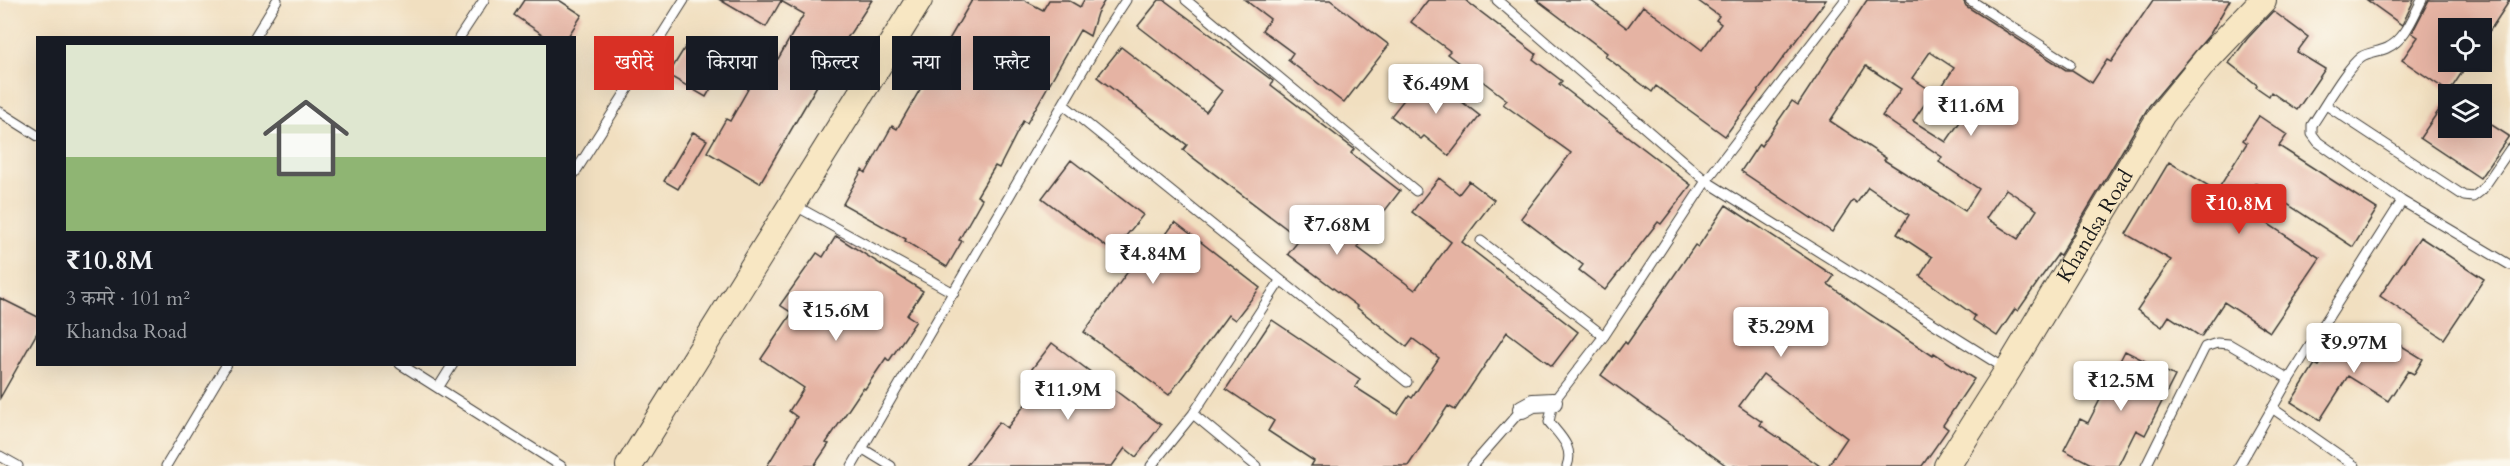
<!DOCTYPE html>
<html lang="hi">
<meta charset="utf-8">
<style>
:root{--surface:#171b24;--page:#20242c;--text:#f1f3f6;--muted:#9ea1a6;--line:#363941;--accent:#d93025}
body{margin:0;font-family:Cardo,"Noto Serif Devanagari",serif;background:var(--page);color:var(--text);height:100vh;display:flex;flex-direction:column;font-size:22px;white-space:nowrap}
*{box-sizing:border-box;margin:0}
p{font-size:20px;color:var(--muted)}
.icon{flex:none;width:33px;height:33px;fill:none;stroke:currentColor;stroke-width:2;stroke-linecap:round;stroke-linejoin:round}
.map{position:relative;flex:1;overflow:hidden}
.details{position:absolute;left:36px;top:36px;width:540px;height:330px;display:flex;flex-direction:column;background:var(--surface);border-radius:0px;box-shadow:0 6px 24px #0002}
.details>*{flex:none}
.top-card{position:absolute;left:594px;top:36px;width:570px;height:54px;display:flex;gap:12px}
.buttons{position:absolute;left:2438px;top:18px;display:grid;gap:12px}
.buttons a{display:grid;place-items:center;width:54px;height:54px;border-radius:0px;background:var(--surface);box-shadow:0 6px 24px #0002;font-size:30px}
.price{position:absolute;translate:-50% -51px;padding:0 14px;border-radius:6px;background:#fff;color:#222;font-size:20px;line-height:39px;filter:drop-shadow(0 2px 3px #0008)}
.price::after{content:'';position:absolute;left:50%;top:36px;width:18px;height:14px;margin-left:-9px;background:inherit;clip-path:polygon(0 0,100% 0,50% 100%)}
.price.on{background:var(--accent);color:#fff}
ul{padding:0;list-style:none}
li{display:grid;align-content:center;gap:12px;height:318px;padding:0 30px}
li+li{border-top:2px solid var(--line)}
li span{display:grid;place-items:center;height:186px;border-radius:0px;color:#555}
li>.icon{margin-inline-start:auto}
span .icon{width:108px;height:108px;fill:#fffc;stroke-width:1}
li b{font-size:26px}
.chip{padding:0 21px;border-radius:0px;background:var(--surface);box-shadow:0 6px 24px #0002;font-size:21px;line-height:54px}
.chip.on{background:var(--accent);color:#fff}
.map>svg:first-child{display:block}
</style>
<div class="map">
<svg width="2510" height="466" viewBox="0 0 2510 466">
<rect width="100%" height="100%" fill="#fbf7ec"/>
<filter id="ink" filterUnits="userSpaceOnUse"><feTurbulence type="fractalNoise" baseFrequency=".0167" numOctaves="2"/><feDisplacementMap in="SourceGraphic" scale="12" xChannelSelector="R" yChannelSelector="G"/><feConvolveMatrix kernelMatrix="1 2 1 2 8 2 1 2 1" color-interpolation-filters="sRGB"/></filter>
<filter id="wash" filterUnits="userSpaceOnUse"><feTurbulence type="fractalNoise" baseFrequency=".008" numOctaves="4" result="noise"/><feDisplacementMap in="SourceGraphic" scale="24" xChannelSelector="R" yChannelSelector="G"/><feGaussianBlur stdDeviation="1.35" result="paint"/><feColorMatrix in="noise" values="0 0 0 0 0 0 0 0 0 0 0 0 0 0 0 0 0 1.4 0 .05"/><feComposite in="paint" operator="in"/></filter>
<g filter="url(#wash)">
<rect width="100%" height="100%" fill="#f1dfc0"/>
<g id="blocks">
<path fill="#e5b3a3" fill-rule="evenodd" d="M524,0H559L582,15L567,38H548L514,15Z
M720,0H872L825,72L760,183L707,152L726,119L730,121L768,54L778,59L804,14L781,1L766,27Z
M972,0H1024L1043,10L1049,0H1068L1080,7L1084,0H1105L1097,13L1090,36L1080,30L1027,123L1023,121L999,168L995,166L977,196L982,199L959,240L962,241L947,267L905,241L906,239L843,204L862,170L866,173L892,126L897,129Z
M1159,0H1164L1273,81L1271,85L1354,149L1351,153L1400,191L1357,247L1415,290L1451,242L1412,212L1439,178L1459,194L1469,181L1494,200L1462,242L1578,332L1552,366L1507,332L1455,410L1448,406L1408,466H1311L1314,461L1268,431L1274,421L1226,389L1272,320L1360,379L1355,387L1397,414L1409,396L1412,398L1439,358L1413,339L1407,347L1356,307L1357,306L1288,254L1300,239L1183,150L1187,145L1097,77L1121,47L1206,112L1222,91L1138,26Z
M1245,0H1330L1389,45L1344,103L1288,60L1293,53L1262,30L1270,19Z
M1428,0H1465L1536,54L1533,59L1562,81L1559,84L1691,185L1661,224L1658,222L1605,290L1579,270L1583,265L1521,218L1571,153L1503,104L1507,100L1447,54L1450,51L1411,22Z
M1537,0H1590L1627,28L1643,6L1702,50L1721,24L1716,20L1719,16L1697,0H1826L1725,136L1656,86L1652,92L1605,56L1607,53Z
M1867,0H1963L1966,6L2066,70H2072L2092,83L2107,60L2111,62L2153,0H2230L2210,34L2149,106L2060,255L2058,254L2040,279L2018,311L2015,309L1997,336L1973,320L1975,316L1920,276L1932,257L1897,234L1909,215L1868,187L1857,203L1853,200L1832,232L1741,171L1759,144L1761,146L1792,101L1798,105ZM1930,52L1954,68L1933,100L1962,119L1946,142L1913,121L1933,92L1912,78ZM1866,66L1901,89L1882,116L1942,157L1939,162L1979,189L1965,211L1884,160L1886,158L1830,121ZM2006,189L2037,210L2018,239L1986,218Z
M2367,0H2414L2402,25Z
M2429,0H2510L2481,44V28H2448V62H2469L2449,92L2402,60L2418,37L2412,33Z
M2273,11L2308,37L2297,52L2325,69L2297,110L2271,92L2269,96L2256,87L2257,85L2229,63L2247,39Z
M687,44L724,66L706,97L668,75Z
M1425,73L1480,116L1449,156L1424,136L1421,139L1391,116Z
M2448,97V128H2481V118L2509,136L2480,178L2420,138Z
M2259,116L2287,135L2279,146L2377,209L2353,247L2255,183L2241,206L2320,258L2270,332L2224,302L2201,337L2169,316L2162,327L2137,310L2171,260L2126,234L2169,162L2217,191L2247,143L2243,140Z
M693,132L707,140L678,189L664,181Z
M1071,160L1143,215L1125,237L1150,256L1175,222L1260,288L1235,320L1228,315L1169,395L1084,332L1132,266L1042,198Z
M1726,205L1834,276L1828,284L1868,313L1933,356L1934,353L1974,379L1943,425L1948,429L1922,466H1828L1847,438L1763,374L1739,406L1762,422L1760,425L1820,466H1727L1601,375L1625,342L1627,344L1695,245L1698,247Z
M836,236L923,291L907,315L916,321L889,361L886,358L865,389L863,388L826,443L829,444L814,466H767L797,417L789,411L804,388L761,359L792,313L780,305L817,253L823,257Z
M2420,237L2484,279L2444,339L2380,296Z
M0,298L38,317V331L0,398Z
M2341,335L2379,361L2392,340L2423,359L2414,374L2408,371L2388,401L2348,376L2320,420L2291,402L2315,364L2319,366Z
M1052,343L1161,425L1136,457L1125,448L1112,466H966L999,422L1007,428L1037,389L1024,379Z
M2125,351L2175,376L2145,435L2136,430L2118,466H2095L2064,450L2080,419L2088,423Z"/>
</g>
</g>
<g filter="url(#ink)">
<use href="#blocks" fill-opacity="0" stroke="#3c3935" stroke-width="1.5"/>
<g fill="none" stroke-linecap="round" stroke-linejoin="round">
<g stroke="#3c3935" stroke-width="11">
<path id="lane" d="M1186,0L1416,191
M1497,0L1706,181L2006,369
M1970,0L2070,64
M2422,0C2413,17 2405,40 2387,48C2379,52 2368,52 2361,57C2346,68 2324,108 2312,125V134L2318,142L2402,201L2510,265
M254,38L277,0
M459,38L484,0
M1064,105L1407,382
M2326,105L2464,196L2473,197L2482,190L2510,149
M0,112L38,136
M574,174L684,0
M794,205L954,293
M1481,241L1604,336
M400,364L561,466
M438,388L453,364
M2272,408L2355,466
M1193,414L1256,466
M863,449L891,466
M0,456L18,466
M166,466L227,364
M852,466L1105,32L1126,0
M1151,466L1193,414L1280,281
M1472,466L1522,409
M1567,466C1574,447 1560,436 1549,422L1553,402L1604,336L1706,181L1845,0
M2146,466L2205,347L2217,343L2229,344L2289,379
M2239,466L2289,379L2402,201"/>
</g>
<g stroke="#3c3935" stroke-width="20">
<path id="street" d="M1522,409L1533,403L1553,402"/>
</g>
<g stroke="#3c3935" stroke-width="28">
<g id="secondary">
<path d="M629,466L919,0"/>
<path id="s1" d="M1947,466L2008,370L2162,114L2206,60L2263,0"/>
</g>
</g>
<use href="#lane" stroke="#fff" stroke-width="9"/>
<use href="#street" stroke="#fff" stroke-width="18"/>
<use href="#secondary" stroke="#f8e7c3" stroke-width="26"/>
</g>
</g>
<g text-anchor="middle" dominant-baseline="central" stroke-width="4.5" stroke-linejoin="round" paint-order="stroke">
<g font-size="21" fill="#1c1c1c" stroke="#fbf7ec">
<text stroke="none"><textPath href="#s1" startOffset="282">Khandsa Road</textPath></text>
</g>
</g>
</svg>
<div class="buttons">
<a><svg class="icon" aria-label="locate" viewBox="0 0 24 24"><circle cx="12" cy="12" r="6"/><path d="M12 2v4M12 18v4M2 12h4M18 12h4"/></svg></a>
<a><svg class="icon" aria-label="layers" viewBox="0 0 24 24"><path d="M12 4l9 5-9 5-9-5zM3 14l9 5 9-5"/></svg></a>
</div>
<b class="price" style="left:1436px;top:115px">₹6.49M</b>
<b class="price" style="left:1971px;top:137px">₹11.6M</b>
<b class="price on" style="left:2239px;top:235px">₹10.8M</b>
<b class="price" style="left:1337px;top:256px">₹7.68M</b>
<b class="price" style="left:1153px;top:285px">₹4.84M</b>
<b class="price" style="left:836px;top:342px">₹15.6M</b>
<b class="price" style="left:1781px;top:358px">₹5.29M</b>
<b class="price" style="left:2354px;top:374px">₹9.97M</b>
<b class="price" style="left:2121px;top:412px">₹12.5M</b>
<b class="price" style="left:1068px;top:421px">₹11.9M</b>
<div class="top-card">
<a class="chip on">खरीदें</a>
<a class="chip">किराया</a>
<a class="chip">फ़िल्टर</a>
<a class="chip">नया</a>
<a class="chip">फ़्लैट</a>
</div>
<section class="details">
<ul>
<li><span style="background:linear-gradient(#dfe7d0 60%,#8fb573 0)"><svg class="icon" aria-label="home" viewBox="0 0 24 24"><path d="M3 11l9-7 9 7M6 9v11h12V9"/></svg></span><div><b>₹10.8M</b><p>3 कमरे · 101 m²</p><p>Khandsa Road</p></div></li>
</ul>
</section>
</div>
